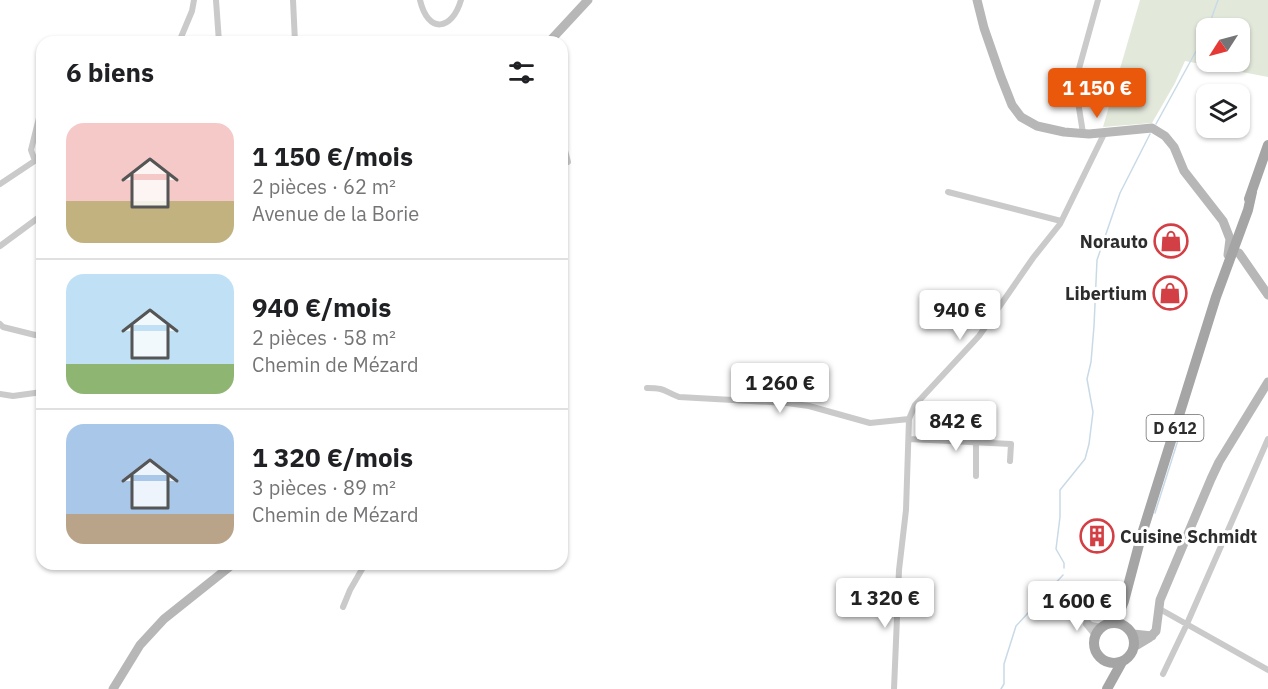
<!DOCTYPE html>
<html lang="fr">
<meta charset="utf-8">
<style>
:root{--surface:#fff;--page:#f2f2f2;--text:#202124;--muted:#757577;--line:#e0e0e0;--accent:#ea580c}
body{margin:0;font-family:"IBM Plex Sans",sans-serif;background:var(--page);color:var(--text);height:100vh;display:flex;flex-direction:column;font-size:22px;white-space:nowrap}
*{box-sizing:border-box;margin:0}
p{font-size:20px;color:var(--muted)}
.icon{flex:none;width:33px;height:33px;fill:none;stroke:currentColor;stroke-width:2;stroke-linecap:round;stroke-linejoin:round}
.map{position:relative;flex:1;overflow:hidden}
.details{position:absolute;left:36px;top:36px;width:532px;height:534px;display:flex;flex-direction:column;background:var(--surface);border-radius:18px;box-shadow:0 2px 4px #0004}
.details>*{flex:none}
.needle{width:39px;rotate:234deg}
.controls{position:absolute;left:1196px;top:18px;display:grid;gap:12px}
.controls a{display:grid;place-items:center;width:54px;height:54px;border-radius:12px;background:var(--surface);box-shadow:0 2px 4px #0004;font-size:30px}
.price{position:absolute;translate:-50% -51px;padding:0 14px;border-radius:6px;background:#fff;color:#222;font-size:20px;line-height:39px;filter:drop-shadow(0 2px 3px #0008)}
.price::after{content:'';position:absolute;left:50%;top:36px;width:18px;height:14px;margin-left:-9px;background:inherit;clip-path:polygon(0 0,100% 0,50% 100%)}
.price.current{background:var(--accent);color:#fff}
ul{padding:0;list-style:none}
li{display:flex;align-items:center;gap:18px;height:150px;padding:0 30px}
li+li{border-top:2px solid var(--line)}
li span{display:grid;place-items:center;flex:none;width:168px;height:120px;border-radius:18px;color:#555}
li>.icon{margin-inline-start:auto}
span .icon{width:72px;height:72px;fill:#fffc;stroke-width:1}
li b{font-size:26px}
h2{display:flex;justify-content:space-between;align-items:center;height:72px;padding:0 30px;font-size:26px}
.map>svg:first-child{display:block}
</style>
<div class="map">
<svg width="1268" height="689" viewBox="0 0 1268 689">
<rect width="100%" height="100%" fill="#fff"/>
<path fill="#e2e9db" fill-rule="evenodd" d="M1140,0H1268V77L1185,61L1175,83L1152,123L1103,127ZM1239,28V62H1206V28Z"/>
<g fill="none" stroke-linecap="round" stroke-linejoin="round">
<path stroke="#c9dae7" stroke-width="1.5" d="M1208,28L1218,0
M1156,124L1206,33
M1155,513L1185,418
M1064,568V563L1056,549L1060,517V490L1085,459L1089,444L1093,412L1087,379L1091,362L1094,326L1097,260L1120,193L1150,134
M1001,689L1004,684V664L1016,626L1063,575"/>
<path stroke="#cacaca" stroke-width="6" d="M216,0L219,42
M293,0L295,42
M420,0C428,34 452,31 461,0
M179,42L192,11L194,0
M1083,133L1075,83L1098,0
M562,139L568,162
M35,161L31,150L42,106
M0,184L42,156
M948,192L1061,221
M0,246L42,215
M0,324L3,327L35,335L42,334
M647,388C666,388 663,391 679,397L787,403L809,406L870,423L909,419
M0,394L13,396L42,392
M909,439L1011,444L1010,461
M976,442V476
M343,607L350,590L365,564
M1158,608L1268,670
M1079,613L1091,625L1102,627
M1086,624L1095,635
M1163,674L1186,626L1268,439
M894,689L899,570L906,510L909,419L915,405L979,336L1033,258L1060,224L1105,132"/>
<path stroke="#b7b7b7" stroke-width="9" d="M977,0L984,28L1001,77L1012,105L1021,117L1037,126L1064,132L1089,134L1152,128L1165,136L1174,147L1184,171L1223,221L1230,239L1228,255
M549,42L588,0
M1239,253L1268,295
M1133,634L1152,636
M1134,647L1149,638L1156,631L1160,600L1211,479L1219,462L1268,382
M113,689L140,645L164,619L233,564"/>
<path stroke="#a5a5a5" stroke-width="10" d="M1249,199L1268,145
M1094 643a20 20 0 1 1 40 0a20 20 0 1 1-40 0Z
M1115,623L1124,601L1141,537L1216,297L1248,210L1252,192
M1107,689L1122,662"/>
</g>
<defs>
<g id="shop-ring" transform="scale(1.725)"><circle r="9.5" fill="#fff" stroke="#d24045" stroke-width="1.5"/><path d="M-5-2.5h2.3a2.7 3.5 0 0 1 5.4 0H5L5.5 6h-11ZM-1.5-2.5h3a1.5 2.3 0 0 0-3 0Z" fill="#d24045"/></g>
<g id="building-ring" transform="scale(1.725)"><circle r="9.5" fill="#fff" stroke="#d24045" stroke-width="1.5"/><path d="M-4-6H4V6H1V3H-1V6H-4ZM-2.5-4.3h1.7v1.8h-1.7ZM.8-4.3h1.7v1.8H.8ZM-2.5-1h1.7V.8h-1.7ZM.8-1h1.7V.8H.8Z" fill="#d24045"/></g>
</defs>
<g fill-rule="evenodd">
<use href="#shop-ring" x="1171" y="241"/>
<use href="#shop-ring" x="1170" y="293"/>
<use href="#building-ring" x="1097" y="536"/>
</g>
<g text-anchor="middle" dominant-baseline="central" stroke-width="6" stroke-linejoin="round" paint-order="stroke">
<rect fill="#fff" stroke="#6c6c6c" stroke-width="1.5" x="1146.5" y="415" width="57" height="26" rx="4.5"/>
<g font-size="16" font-weight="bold" fill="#2d2d2d">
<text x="1175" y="428">D 612</text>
</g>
<g font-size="18" font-weight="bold" fill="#2d2d2d" stroke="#fff" text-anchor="end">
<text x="1148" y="241">Norauto</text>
<text x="1147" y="293">Libertium</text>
<text x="1120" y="536" text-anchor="start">Cuisine Schmidt</text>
</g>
</g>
</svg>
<div class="controls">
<a><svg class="needle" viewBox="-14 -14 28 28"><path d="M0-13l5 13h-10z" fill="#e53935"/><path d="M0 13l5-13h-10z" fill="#757577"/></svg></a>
<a><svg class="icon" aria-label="layers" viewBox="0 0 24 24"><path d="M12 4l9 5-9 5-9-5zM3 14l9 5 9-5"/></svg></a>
</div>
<b class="price current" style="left:1097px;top:119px">1 150 €</b>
<b class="price" style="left:960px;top:341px">940 €</b>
<b class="price" style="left:780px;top:414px">1 260 €</b>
<b class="price" style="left:956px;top:452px">842 €</b>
<b class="price" style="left:885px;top:629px">1 320 €</b>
<b class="price" style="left:1077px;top:632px">1 600 €</b>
<section class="details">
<h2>6 biens<svg class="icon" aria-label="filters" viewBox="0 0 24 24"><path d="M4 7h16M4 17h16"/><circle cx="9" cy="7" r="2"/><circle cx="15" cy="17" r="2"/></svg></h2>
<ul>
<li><span style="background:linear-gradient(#f6c9c9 65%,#c2b280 0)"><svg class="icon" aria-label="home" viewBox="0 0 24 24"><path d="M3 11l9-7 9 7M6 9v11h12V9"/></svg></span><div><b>1 150 €/mois</b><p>2 pièces · 62 m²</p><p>Avenue de la Borie</p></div></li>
<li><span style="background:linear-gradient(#bfe0f5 75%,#8fb573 0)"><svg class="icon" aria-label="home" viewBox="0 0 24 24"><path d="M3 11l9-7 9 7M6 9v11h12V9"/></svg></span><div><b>940 €/mois</b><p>2 pièces · 58 m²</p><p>Chemin de Mézard</p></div></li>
<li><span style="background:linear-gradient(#a9c7e8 75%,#b9a48a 0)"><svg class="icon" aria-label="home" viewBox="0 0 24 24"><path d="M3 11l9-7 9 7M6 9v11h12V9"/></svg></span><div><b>1 320 €/mois</b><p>3 pièces · 89 m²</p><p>Chemin de Mézard</p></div></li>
</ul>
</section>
</div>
